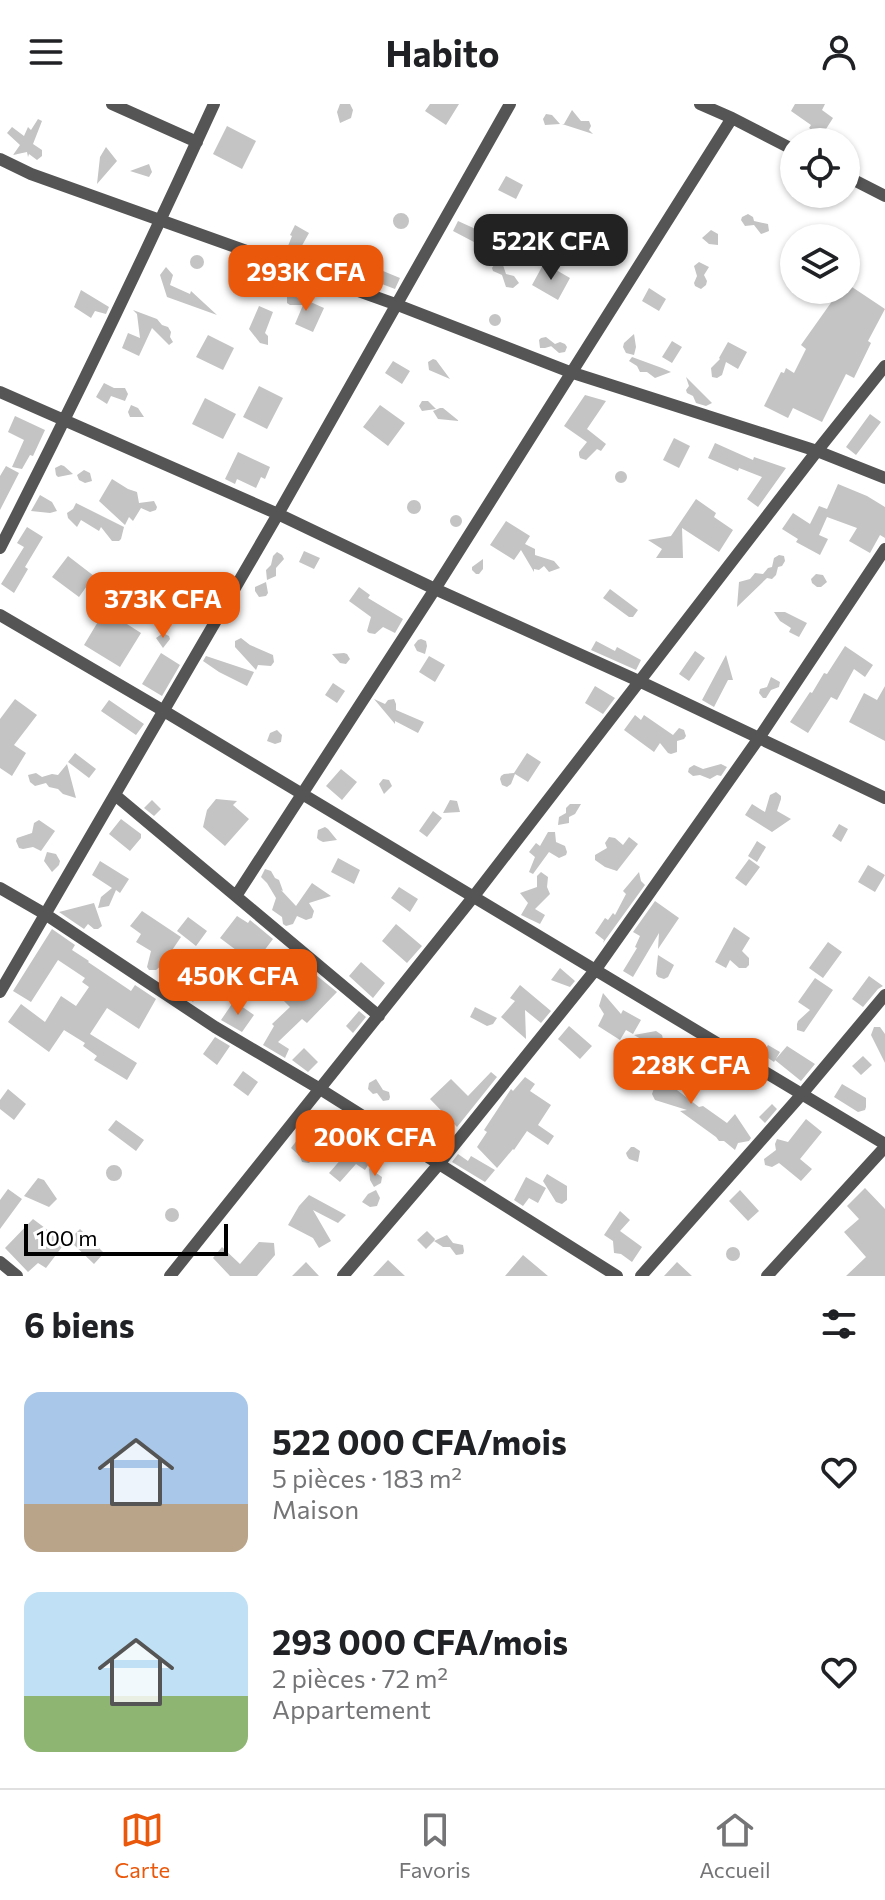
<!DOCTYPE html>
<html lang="fr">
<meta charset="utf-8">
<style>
:root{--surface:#fff;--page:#f6f6f6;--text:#202124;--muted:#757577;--line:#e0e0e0;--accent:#ea580c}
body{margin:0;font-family:Commissioner,sans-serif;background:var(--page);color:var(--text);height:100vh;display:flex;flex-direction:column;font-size:30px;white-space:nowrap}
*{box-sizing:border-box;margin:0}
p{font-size:26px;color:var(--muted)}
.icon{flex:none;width:44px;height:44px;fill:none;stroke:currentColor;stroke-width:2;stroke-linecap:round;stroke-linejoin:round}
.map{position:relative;height:1172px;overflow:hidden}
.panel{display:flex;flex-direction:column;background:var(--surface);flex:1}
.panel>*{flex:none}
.buttons{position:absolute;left:780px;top:24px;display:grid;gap:16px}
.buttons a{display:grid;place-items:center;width:80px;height:80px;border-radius:50%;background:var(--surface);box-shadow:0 2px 6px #0004;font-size:40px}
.scale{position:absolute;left:24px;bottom:20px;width:204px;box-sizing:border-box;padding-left:8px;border:4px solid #000;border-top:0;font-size:22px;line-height:28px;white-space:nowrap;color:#000;-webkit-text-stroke:6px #fff;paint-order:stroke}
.price{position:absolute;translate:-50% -68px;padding:0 18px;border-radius:16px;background:var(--accent);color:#fff;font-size:26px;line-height:52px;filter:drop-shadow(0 2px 4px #0008)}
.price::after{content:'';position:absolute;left:50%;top:48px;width:24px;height:18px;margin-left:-12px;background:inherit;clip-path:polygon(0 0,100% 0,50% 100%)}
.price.active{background:#222;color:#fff}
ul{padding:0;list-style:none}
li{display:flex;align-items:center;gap:24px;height:200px;padding:0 24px}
li span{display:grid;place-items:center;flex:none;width:224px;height:160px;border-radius:16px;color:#555}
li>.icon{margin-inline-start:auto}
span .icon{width:96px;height:96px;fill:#fffc;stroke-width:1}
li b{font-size:34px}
h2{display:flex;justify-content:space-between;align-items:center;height:96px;padding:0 24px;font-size:34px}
header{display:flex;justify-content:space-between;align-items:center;height:104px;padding:0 24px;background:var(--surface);font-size:36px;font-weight:700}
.menu{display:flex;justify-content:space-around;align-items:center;height:112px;border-top:2px solid var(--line);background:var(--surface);font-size:22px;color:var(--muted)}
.menu a{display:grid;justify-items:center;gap:4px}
.menu .active{color:var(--accent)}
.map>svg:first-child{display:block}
</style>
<header><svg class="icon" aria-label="menu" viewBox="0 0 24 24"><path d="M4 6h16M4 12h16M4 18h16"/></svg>Habito<svg class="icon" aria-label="person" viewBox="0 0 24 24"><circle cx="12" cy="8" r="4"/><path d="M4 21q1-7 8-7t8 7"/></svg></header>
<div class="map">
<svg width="885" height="1172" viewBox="0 0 885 1172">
<rect width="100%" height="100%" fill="#fff"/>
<path fill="#c4c4c4" d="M340,0H350L353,6L351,14L340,19L337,8Z
M430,0H459L446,21L425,7Z
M795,0H825L822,6L833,14L821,33L809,24L811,21L791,7Z
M572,6L581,17H589L591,22L589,26L593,30L562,20H564Z
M546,10L552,11L560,20L545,21L543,15Z
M38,15L42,17L33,40L42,46V52L37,56L29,50L28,53L27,48L13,51L20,41L7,29L12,23L24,32L28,23L31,26Z
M227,22L256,37L242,65L213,50Z
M106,43L117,57L97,80L100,53Z
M149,60L152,68L149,73L130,67Z
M506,72L523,81L516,95L498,86Z
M393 117a8 8 0 1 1 16 0a8 8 0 1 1-16 0Z
M748,110L753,113L754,117L768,120L769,127L761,130L754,121L745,122L741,116L742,113Z
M540 123a6 6 0 1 1 12 0a6 6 0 1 1-12 0Z
M458,117L480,127L474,138L453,127Z
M295,121L309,129L299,147L294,149L289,145L288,142L292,132L290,131Z
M711,126L718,130V141L709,140L702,134Z
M190 158a7 7 0 1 1 14 0a7 7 0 1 1-14 0Z
M496,158H502L506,170L514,172L519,179L513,184L506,183L502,171L493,167L492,164Z
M699,158L709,163L704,171L707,177L706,181L701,185L695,182L694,179L697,172L694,162Z
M544,159L570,174L558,196L532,181Z
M366,160L400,174L395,185L361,172Z
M166,163L173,171L170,181L190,190L191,187L217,211L167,193L160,171Z
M846,179L885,205L868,237L871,239L854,274L846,270L822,318L793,304L788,314L764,302L781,268L784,269L786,264L794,269L806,245L801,241L840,186H846Z
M649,184L666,195L659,207L642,197Z
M81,186L109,203L106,210L95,207L91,214L74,203Z
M290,190H293L304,199L306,196L324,204L313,228L295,220L303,201H290L287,199V192Z
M259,202L273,208L265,229L268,232V241L260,239L249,225Z
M133,206L157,215L162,221L168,223L171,228L170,233L173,238L169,241L152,224L139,252L122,244L128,229L140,234L137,210Z
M489 216a6 6 0 1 1 12 0a6 6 0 1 1-12 0Z
M634,230L636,243L634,251L626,249L623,243L624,239Z
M208,231L234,244L223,266L196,253Z
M546,233L555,240L560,238L565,240L567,243L565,248L559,249L551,242L555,241L545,244H540L539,236L541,234Z
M672,237L682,243L672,259L662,253Z
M728,238L747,248L738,265L726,258L722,271L717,274L712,273L711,264L720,255L719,254Z
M632,253L662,264L671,268L655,274L647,268H640L637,262L629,257Z
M433,255L436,256L450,275L429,266L428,258Z
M393,257L410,267L402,280L385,269Z
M686,273L712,299L706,302L696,299L693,292L687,289L686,286L689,282Z
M104,279L114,284H125L128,290L125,297L111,292L107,300L96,293Z
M259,282L283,294L267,325L243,313Z
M585,291L606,297L587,325L606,340L601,347L597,345L586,356L580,354L579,351V348L587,338L564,322Z
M205,294L236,310L223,335L192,320Z
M422,297H428L436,305L422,307L419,302Z
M131,301L138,304L144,313H130L128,308Z
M380,301L405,319L388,342L363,323Z
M440,304H443L459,317L438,315L433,307Z
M870,310L881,318L856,351L846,343Z
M15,312L45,326L33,352L30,351L22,365L12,363L24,336L8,328Z
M674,334L690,342L679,364L663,356Z
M715,339L753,356L754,353L786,364L758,403L747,395L762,373L739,364L738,367L708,354Z
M238,348L270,363L265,375L261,373L256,384L237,375L235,380L225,375Z
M61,361L64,362L73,370L58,373L56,371L55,364Z
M6,362L19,369L0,406V372Z
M84,366L90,369L92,377L85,379L79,376L77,371Z
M615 373a6 6 0 1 1 12 0a6 6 0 1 1-12 0Z
M112,375L128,385L137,388L139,399L154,397L157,403L156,406L150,408L141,404L133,417L129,413L125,421L99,397Z
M838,380L867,392L885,403V434L880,431L870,449L849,437L857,424L827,413L819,431L828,435L820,451L796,438L798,435L782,425L793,409L810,420L819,402L827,405Z
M40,391L52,398L57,407L50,409L31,407Z
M696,395L716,409L714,413L733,426L719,448L682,424L683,454H656L662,445L648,436L671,432Z
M407 403a7 7 0 1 1 14 0a7 7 0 1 1-14 0Z
M76,399L124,423L121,435L119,437H112L101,423L99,427L81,416L77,423L68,414L67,409L73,405Z
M450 417a6 6 0 1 1 12 0a6 6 0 1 1-12 0Z
M506,417L530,432L525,440L535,445V451L554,457L560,464L549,468L544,462L539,466L534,465V468L521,446L514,456L490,441Z
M27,423L43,433L25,463L28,465L14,489L1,480L24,443L17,439Z
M304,447L320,454L314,465L299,458Z
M277,448L282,451L284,455L276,464V472L267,476L266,466L271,461L273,452Z
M779,451L784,452L785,457L782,462L778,463L776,471L772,475L767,474L737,503L739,478L750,475L755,469L763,470L768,464L772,463L774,454Z
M68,452L94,472L79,493L52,473Z
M483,455V465L479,470H476L472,466V463Z
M816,470L823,471L827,478L821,483H817L812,479L811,475Z
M266,478L268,489L266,492L259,493L255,487V483Z
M359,483L370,491L368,494L403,515L395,529L383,523L375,530L369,529L367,527L371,513L349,497Z
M610,485L638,506L633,513H629L603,494Z
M105,506L141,529L120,563L84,541Z
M774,508H785L807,519L799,533L789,528L791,524L780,517Z
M163,529L169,532L170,535L163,544L156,534Z
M241,534L250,541L273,551L274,558L271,562L258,561L256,566L235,543V537Z
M421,535L426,537L427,542L425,550L417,547L414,541L418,536Z
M596,537L615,547L617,543L641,556L636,566L591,546Z
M845,542L873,561L865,573L854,565L837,596L831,593L808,629L790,618L810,588L812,589L824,569L827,570Z
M695,547L705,554L689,577L679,570Z
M161,549L180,561L162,592L142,580Z
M344,549L347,550L350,555L346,560L340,559L332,550Z
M726,551L733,576H728L714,603L702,596Z
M206,552L254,568L247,582L219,568L203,557Z
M429,552L445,561L435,578L419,568Z
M771,573L780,578L779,583L771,586L766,594H763L759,589L760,585L767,583Z
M333,579L345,587L337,599L325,591Z
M595,582L615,594L603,610L585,599Z
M885,582V637L849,618L864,589L877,596Z
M15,595L37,611L14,641L26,649L12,672L0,664V615Z
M374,595L385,600L388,596L394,595L396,600V606L424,618L418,629L395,617V620Z
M109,596L144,620L136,631L101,607Z
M635,611L641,616L644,611L673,631L679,624L684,626L686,632L684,635L677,637V648L671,650L668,649L660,639L654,648L624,626Z
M277,626L282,631L281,638L275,640L267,637L270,629Z
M75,649L96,665L89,674L68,658Z
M527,649L541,658L528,678L515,670L511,680L507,683L502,681L500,675L501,672L504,670L514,669Z
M67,660L76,694L63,690L58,685L49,683L46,679L35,682L30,678L28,671L36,669L42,673L52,670L58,671Z
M721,660L727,663L721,672L717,671L710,675L700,671L693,672L688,668L689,664L694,661L703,665Z
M341,665L357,678L342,696L326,682Z
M383,675L389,676L392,682L384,690L379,680Z
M776,688L781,692V695L777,707L791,715L772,728L745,711L752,700L765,708L770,691Z
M216,695L237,697L233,701L249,715L225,742L203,723L207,706Z
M152,696L161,705L154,712L144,704Z
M450,696L457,697L460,708L443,709Z
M570,700H581L575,710L569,713V719L558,721L559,713L566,709V704Z
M433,707L442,714L427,733L419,727Z
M121,715L141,730V734L130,747L109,730Z
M39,716L55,727L41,747L33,743L23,745L19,744L16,737L17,734L32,729L34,719Z
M839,720L848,725L841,738L832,732Z
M325,723L328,725L337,736L323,738L319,736L317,734L318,726Z
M548,728H555L556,738L565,742L567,748L566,751L559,754L549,748L533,770L529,768L535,753L529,748L536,739L540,742Z
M609,733L615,734L623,741L629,733L638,740L617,767L605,763L595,756V751L607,744L605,739Z
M757,737L766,743L757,758L748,752Z
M47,748L56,750L60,757L59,761L52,768L44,757Z
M338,754L360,766L354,780L331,768Z
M749,755L760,763L746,782L735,774Z
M100,757L129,775L120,789L116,786L109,802L98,804L101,793L112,784L92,771Z
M868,761L885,771L875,788L858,778Z
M265,765L271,767L275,774L279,776L283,787L281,786L296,802L312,779L331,792L309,799L314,807L312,814L306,816L297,812L293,820L286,822L283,820L282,813L272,806L276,794L267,779L261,773Z
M541,768L548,773L547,783L550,790L535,805L545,811L540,820L521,811L528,799L520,789L537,783V772Z
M639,768L641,777L645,781L603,839L604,836L595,829L605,814L608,816L613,809L615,811L626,790L623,787Z
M399,783L418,795L410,808L391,794Z
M655,797L679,814L658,845L659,829L633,873L623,867L637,844L635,843L640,832L633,828Z
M94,799L102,822L98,825H94L88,820L84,825L59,808Z
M142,807L181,833L162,861L156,866H149L147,863L151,847L136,838L141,830L130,822Z
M237,812L248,819L250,816L273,835L248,868L243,862L221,891L209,881L236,846L220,834Z
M188,813L207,827L196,842L177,827Z
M396,820L422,842L407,859L382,837Z
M734,823L750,834L742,847L749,854V861L746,864H739L730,856L726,864L715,858Z
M52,825L75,841L72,846L89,857L88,858L131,887L135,881L156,895L139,925L107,904L90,930L137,959L127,976L94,956L97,952L83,942L85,939L64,926L49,948L8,918L21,900L45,918L61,892L76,902L89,883L82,878L85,874L58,856L31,898L13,887Z
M828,838L842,848L823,874L809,864Z
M658,851L674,861L668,873L664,875L658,873L656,870Z
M361,858L385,879L373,894L349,872Z
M560,864L575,877L570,883L551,876Z
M199,867L210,875L193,898L182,890Z
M311,867L337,888L307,919L302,915L278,938L289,945L285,954L263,941L274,922L272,920L290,903L283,896Z
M275,872L281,877L284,893L269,886L260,874Z
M869,872L883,882L878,885L863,903L852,895Z
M815,874L833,886L804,928L797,926V920L798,917L810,906L798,898Z
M520,881L551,907L541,919L525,906L526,935L501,913L515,897L510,894Z
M603,889L621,910L623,906L641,916L633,930L626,926L620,936L598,922L604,910L599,902Z
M234,897L254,911L242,928L221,916Z
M475,903L497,914L493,920L487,922L470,913Z
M359,907L366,913L353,929L346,922Z
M569,922L592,942L580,955L558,935Z
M874,923H880L885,930V959L871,931Z
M656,927L662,931L664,939L653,942L634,931Z
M215,933L230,942L217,961L203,950Z
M677,936L680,937L683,942L677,950L667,939Z
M768,941L780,948L774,958L762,950Z
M787,942L815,960L801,977L775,956Z
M644,943L663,977L664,976L699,1003L703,1002L727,1019L735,1010L751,1034L749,1037L738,1039L735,1046L724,1037H719L716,1033L680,1007L687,1006L655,996L652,990L655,981L639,976L636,970L639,960L635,958Z
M304,944L318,958L308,968L292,956Z
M863,952L872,961L861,971L852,962Z
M243,967L258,978L248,992L233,981Z
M491,968L497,973L457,1023L430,995L451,975L468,992Z
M525,973L535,980L530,987L551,1001L538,1021L554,1032L548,1041L527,1027L514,1046L513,1045L497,1064L477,1043L487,1028L484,1026L511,985L513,987Z
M376,975L383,986L389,988L390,993L389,996L383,997L377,989L373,990L368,985L369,979Z
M842,980L866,994V1003L865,1006L858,1008L834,993Z
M8,985L26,1000L14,1016L0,1005V996Z
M772,1000L777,1005L765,1019L759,1013Z
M337,1011L359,1025L331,1044L320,1038Z
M806,1015L822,1028L800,1055L812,1065L801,1077L779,1059L772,1063L765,1061L764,1055L776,1046L775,1040L777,1035L788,1038Z
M116,1016L144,1036L136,1047L108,1026Z
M428,1027L446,1037L437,1048L422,1038Z
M365,1028L382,1039L365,1066L356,1060L340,1078L329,1069Z
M301,1031L311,1040L313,1055L309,1059L302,1058L300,1052L291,1044Z
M631,1043H634L640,1047L638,1058L629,1055L627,1052L626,1049Z
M458,1050L468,1057L471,1052L495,1066L485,1078L452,1058Z
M106 1069a8 8 0 1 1 16 0a8 8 0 1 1-16 0Z
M369,1064L382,1073L381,1079L374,1083L370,1076Z
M547,1070L567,1082V1096L562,1100L556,1098L543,1077Z
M526,1073L546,1084L538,1099L529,1094L523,1102L514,1096Z
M38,1074L44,1076L57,1095L49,1103L24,1092Z
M865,1084L885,1105V1172H846L866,1153L844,1128L859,1115L847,1102Z
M8,1085L22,1095L0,1125V1096Z
M376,1086L380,1094L377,1102L370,1103L362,1098L368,1090Z
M740,1086L759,1107L748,1117L729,1097Z
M309,1091L346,1111L338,1119L313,1106L331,1137L319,1144L313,1134L288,1121L299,1102Z
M165 1111a7 7 0 1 1 14 0a7 7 0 1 1-14 0Z
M620,1107L630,1116L620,1127L642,1143L632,1158L621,1150L614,1149L613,1137L604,1131Z
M33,1115L65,1139L46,1164L38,1159L28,1168L5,1144Z
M80,1125L104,1149L94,1160L69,1136Z
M427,1127L435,1135L434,1137L447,1131L453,1139L463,1141L464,1147L463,1150L456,1151L450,1143H443L434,1137L426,1145L417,1136Z
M259,1138L274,1139L275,1151L257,1172H230L213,1154L222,1143L240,1160Z
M726 1150a7 7 0 1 1 14 0a7 7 0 1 1-14 0Z
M523,1151L548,1172H505Z
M388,1156L405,1172H373Z
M306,1158L319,1172H292Z
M677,1158L692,1172H664Z"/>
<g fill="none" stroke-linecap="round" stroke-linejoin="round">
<path stroke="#555" stroke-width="12" d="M112,0L197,38
M700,0L732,14L794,46
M0,55L31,70L395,200L570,268L817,347L885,374
M846,72L885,92
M0,288L278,410L435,485L641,578L885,694
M0,444C75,297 146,149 214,0
M0,511L164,607L885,1040
M115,691L379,912
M0,784L45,810L215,923L320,985L617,1172
M236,792L435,485L732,14
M0,888L278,410L510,0
M0,1158L17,1172
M170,1172L474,792L817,347L885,262
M343,1172L439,1060L596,865L759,634L885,445
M641,1172L802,990L885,891
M767,1172L885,1043"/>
</g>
</svg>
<div class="buttons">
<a><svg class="icon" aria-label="locate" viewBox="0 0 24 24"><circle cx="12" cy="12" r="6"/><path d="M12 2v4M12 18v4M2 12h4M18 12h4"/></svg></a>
<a><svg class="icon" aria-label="layers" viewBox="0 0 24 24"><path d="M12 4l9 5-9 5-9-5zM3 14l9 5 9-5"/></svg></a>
</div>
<div class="scale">100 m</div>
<b class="price active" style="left:551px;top:178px">522K CFA</b>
<b class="price" style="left:306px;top:209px">293K CFA</b>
<b class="price" style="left:163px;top:536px">373K CFA</b>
<b class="price" style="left:238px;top:913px">450K CFA</b>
<b class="price" style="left:691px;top:1002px">228K CFA</b>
<b class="price" style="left:375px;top:1074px">200K CFA</b>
</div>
<section class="panel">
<h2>6 biens<svg class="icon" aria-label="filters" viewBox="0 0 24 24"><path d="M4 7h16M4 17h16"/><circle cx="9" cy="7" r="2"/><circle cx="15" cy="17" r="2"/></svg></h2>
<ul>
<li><span style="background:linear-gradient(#a9c7e8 70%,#b9a48a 0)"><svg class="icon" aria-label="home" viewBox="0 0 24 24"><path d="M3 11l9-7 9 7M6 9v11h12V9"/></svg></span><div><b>522 000 CFA/mois</b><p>5 pièces · 183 m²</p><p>Maison</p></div><svg class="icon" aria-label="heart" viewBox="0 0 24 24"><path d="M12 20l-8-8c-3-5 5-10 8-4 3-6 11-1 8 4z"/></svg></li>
<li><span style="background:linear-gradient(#bfe0f5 65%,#8fb573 0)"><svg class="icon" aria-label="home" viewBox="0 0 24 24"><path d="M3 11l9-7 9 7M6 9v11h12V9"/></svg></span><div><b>293 000 CFA/mois</b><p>2 pièces · 72 m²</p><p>Appartement</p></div><svg class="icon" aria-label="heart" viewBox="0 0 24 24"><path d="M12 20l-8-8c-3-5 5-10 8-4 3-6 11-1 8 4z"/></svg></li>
</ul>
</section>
<nav class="menu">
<a class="active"><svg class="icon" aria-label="map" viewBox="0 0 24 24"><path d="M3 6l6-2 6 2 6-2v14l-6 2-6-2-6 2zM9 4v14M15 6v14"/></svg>Carte</a>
<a><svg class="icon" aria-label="saved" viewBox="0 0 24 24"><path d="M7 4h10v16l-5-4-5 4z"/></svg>Favoris</a>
<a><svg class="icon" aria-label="home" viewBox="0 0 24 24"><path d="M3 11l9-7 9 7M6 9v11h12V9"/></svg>Accueil</a>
</nav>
